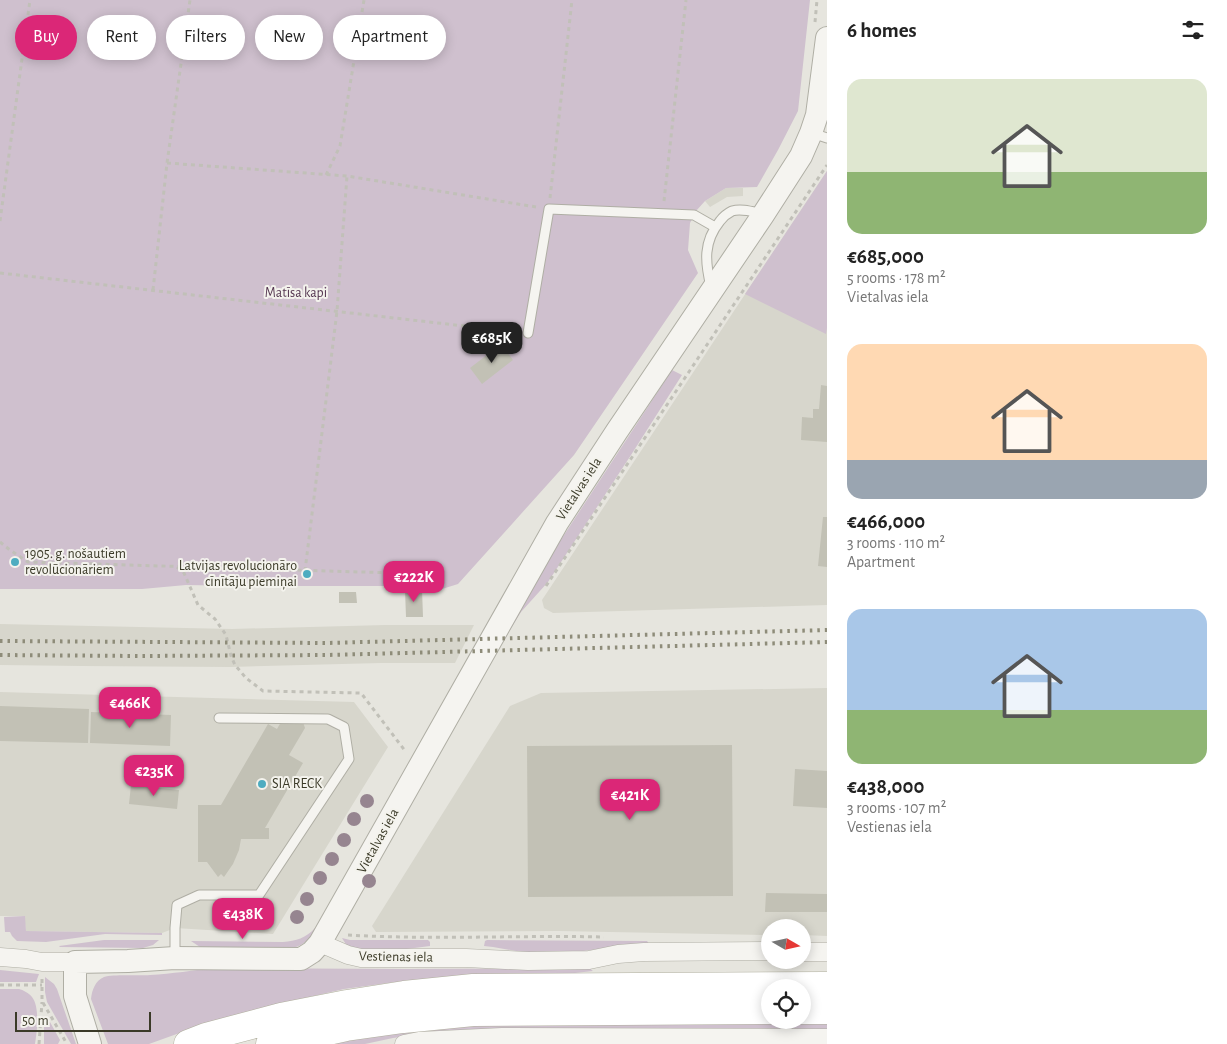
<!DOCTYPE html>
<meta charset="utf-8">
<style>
:root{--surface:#fff;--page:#f2f2f2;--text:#222;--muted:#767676;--accent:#db2777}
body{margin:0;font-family:"Alegreya Sans",sans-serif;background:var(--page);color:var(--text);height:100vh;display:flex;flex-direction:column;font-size:19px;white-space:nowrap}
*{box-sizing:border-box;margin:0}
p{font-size:16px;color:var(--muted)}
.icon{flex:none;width:28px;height:28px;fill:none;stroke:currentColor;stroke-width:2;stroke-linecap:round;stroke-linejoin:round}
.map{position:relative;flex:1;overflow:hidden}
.sheet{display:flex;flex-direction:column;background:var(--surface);width:400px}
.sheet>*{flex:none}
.banner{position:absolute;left:15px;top:15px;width:475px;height:45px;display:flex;gap:10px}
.needle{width:32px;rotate:99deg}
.tools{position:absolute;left:761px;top:919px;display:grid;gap:10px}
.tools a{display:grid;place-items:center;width:50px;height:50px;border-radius:50%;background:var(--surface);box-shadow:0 2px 12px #0003;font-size:25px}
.scale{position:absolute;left:15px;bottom:12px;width:136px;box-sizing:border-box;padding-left:5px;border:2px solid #3b3a28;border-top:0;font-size:14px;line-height:18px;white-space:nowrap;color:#3b3a28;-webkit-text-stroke:4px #f4f3ed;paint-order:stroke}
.price{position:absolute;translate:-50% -42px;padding:0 11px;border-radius:10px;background:var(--accent);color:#fff;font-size:16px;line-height:32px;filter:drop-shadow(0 1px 2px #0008)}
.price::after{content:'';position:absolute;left:50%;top:30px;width:15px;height:11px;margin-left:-8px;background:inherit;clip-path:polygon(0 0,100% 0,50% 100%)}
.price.selected{background:#222;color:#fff}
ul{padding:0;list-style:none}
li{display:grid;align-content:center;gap:10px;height:265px;padding:0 20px}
li span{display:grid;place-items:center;height:155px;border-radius:15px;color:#555}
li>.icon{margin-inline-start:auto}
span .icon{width:90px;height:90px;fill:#fffc;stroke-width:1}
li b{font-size:21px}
h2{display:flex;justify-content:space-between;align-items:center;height:60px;padding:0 20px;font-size:21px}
.pill{padding:0 18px;border-radius:22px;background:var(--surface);box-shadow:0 2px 12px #0003;font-size:18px;line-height:45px}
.pill.selected{background:var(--accent);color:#fff}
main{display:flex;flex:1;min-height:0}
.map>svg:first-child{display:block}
</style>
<main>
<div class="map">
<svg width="827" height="1044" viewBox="0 0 827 1044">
<rect width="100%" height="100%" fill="#e6e5de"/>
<path fill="#d7d6cc" d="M827,171V605L553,613L544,608L542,600Z
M726,188H743V196L727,197L710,207L705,201Z
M0,624L232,629L385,625H474L455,663H381L230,667L81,666L0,665Z
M827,688V936L803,935L802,928H770V935L559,931L376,932L372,926L510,706L541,693Z
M0,692L354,702L388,747L273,934L175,928L162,933L26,931L24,916H0Z"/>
<path fill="#cfc0ce" d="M0,0H810L798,111L778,150L757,187L726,188L705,201L696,211L690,223L688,250L698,273L574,455L458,584L442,589L425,586H245L186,585L142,589H0Z
M827,171V328L826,334L745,294Z
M672,370L682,375L631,455L548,582L521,612L510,630L507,629L549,558Z
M25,916L26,931L162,933V935L105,934L46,942L17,941L12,936L10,932H5L4,917Z
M315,928L317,929C309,939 306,944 293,948H206L200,947L191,941L283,942C296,941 306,938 315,928Z
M342,938L350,940H428L430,942V946L375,953L347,946Z
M104,940H159L153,945L143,948L60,947L59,946Z
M487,940L647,941L650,945L623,946L583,951L559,953L522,952L493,947L484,946L485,941Z
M215,968L406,969L589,968L593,971L566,974L430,980L396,982L344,989L288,1002L199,1026L149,1044H108L91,999C92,990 95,981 104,977C113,974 139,976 150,975C172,974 194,970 215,968Z
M0,970L39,974L36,982H0Z
M45,977L54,984L57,989L76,1044H71L47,1002L45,992Z
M19,989C23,990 29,993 32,997C40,1007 37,1032 35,1044H0V989Z
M587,1020L827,1021V1029H686L438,1032L393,1038L365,1044H313L399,1027Z
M47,1021L50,1022L60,1040L58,1044H44V1024Z"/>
<path fill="#c2c1b5" d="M501,344L513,360L482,384L470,368Z
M821,385L827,386V442L801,440L802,417L813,418V409H819Z
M823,517H827V567L818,566Z
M422,589L423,617H406L405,590Z
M339,592H356L357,603H339Z
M0,706L89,709L88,743L0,741Z
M91,712L171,715L170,746L90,743Z
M281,722H303L305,728L289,755L303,763L265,828H269V839H241L239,850L233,864L224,877L221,874L218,877L207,862H198V805H221L268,724L277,729Z
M732,745L733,896L528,897L527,746Z
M795,769L827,771V808L793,806Z
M131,785L179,790L177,809L129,804Z
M766,893L827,894V912H765Z"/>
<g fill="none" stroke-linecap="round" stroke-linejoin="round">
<g stroke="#afaea4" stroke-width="11">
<path id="service" d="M812,133L827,138
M711,287C705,262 703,242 720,221C723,217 728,213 732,211C742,208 753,212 763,214
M528,333L549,209L694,215L715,227
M175,958V928L177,905L199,895H259L349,759L344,727L328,719L219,718"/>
</g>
<g stroke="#afaea4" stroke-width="19">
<path id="minor" d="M320,943L348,955L361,958H466L528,961L589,960L618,954L644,952L770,951
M802,952H827
M0,957L26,959L42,962H75
M404,1044L419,1041L502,1037L827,1038"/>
</g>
<g stroke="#afaea4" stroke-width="24">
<path id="tertiary" d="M90,1044L75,996V962L128,961L175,958L301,959L312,952L320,943L557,523L617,431L763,215L801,156L811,133L817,115L827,38"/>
</g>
<g stroke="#b0af9e" stroke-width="29">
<path id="primary" d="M802,1010H827
M188,1044L206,1037L281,1017L347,1004L404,995L473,988L827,986
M270,1044L346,1027L403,1019L473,1012L770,1010"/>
</g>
<path stroke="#c1c0b8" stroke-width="3" stroke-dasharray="4 4" stroke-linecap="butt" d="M815,22L817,0
M167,163L347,176L536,207
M326,175L340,146L364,0
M550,198L572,0
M664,201L686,0
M0,221L30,0
M0,273L517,332
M153,290L167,163L190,0
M0,542L10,550L28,562L428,574
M177,567L184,573L198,605L215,619L226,635L231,656L235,665L246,678L263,691L361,693L406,752
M304,579L337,311L347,176
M546,586L827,165
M348,935C433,940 519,935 604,937
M42,979V1001L67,1044
M0,985H42
M39,1044L42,1002"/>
<use href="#service" stroke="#f5f4f0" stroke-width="9"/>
<use href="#minor" stroke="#f5f4f0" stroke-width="18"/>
<use href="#tertiary" stroke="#f5f4f0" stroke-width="22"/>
<use href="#primary" stroke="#fff" stroke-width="28"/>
<path stroke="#8e8c79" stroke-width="4" stroke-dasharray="2.5 5" stroke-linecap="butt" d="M0,641L326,643L827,630
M0,655L138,656L327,655L827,642"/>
</g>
<g fill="#968590">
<circle cx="367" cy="801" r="7"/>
<circle cx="354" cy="819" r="7"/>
<circle cx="344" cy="840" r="7"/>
<circle cx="332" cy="859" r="7"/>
<circle cx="320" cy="878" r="7"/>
<circle cx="369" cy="881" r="7"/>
<circle cx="307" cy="899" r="7"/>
<circle cx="297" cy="917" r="7"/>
</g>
<g fill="#4dacc0" stroke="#f4f3ed" stroke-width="2">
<circle cx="15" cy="562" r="5"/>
<circle cx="307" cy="574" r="5"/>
<circle cx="262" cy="784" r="5"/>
</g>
<g text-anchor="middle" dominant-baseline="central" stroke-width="4" stroke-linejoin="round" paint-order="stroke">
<g font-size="14" fill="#553751" stroke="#f4f3ed">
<text x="296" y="293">Matīsa kapi</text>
</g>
<g font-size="14" fill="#3b3a28" stroke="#f4f3ed">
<text transform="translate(579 489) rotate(-57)">Vietalvas iela</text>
<text transform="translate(378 841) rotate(-61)">Vietalvas iela</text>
<text transform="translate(396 957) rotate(1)">Vestienas iela</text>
</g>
<g font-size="14" fill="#3b3a28" stroke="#f4f3ed" text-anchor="start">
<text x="25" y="554">1905. g. nošautiem<tspan x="25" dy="16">revolūcionāriem</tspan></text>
<text x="297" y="566" text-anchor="end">Latvijas revolucionāro<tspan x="297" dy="16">cīnītāju piemiņai</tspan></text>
<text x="272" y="784">SIA RECK</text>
</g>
</g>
</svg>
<div class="tools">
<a><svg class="needle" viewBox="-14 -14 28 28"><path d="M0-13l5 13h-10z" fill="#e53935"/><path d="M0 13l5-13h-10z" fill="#767676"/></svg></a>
<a><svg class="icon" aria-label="locate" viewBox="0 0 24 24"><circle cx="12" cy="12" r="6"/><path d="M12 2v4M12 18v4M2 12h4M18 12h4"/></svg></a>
</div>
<div class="scale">50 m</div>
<b class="price selected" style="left:492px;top:364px">€685K</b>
<b class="price" style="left:414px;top:603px">€222K</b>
<b class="price" style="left:130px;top:729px">€466K</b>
<b class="price" style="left:154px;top:797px">€235K</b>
<b class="price" style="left:630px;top:821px">€421K</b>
<b class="price" style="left:243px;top:940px">€438K</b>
<div class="banner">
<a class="pill selected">Buy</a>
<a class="pill">Rent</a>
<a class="pill">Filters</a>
<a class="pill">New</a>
<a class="pill">Apartment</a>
</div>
</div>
<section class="sheet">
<h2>6 homes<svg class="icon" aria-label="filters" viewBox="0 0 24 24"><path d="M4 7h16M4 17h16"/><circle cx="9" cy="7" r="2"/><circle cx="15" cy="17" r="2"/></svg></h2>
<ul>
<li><span style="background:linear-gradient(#dfe7d0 60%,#8fb573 0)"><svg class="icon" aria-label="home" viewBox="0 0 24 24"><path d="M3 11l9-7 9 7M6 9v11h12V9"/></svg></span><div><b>€685,000</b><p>5 rooms · 178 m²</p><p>Vietalvas iela</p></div></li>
<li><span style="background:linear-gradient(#ffd9b3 75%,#9aa5b1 0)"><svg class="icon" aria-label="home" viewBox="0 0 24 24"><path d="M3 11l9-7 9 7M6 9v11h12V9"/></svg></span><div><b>€466,000</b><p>3 rooms · 110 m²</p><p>Apartment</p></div></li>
<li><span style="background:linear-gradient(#a9c7e8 65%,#8fb573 0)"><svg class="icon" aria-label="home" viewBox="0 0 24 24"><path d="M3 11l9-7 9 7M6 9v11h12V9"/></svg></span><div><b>€438,000</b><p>3 rooms · 107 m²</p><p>Vestienas iela</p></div></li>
</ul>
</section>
</main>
